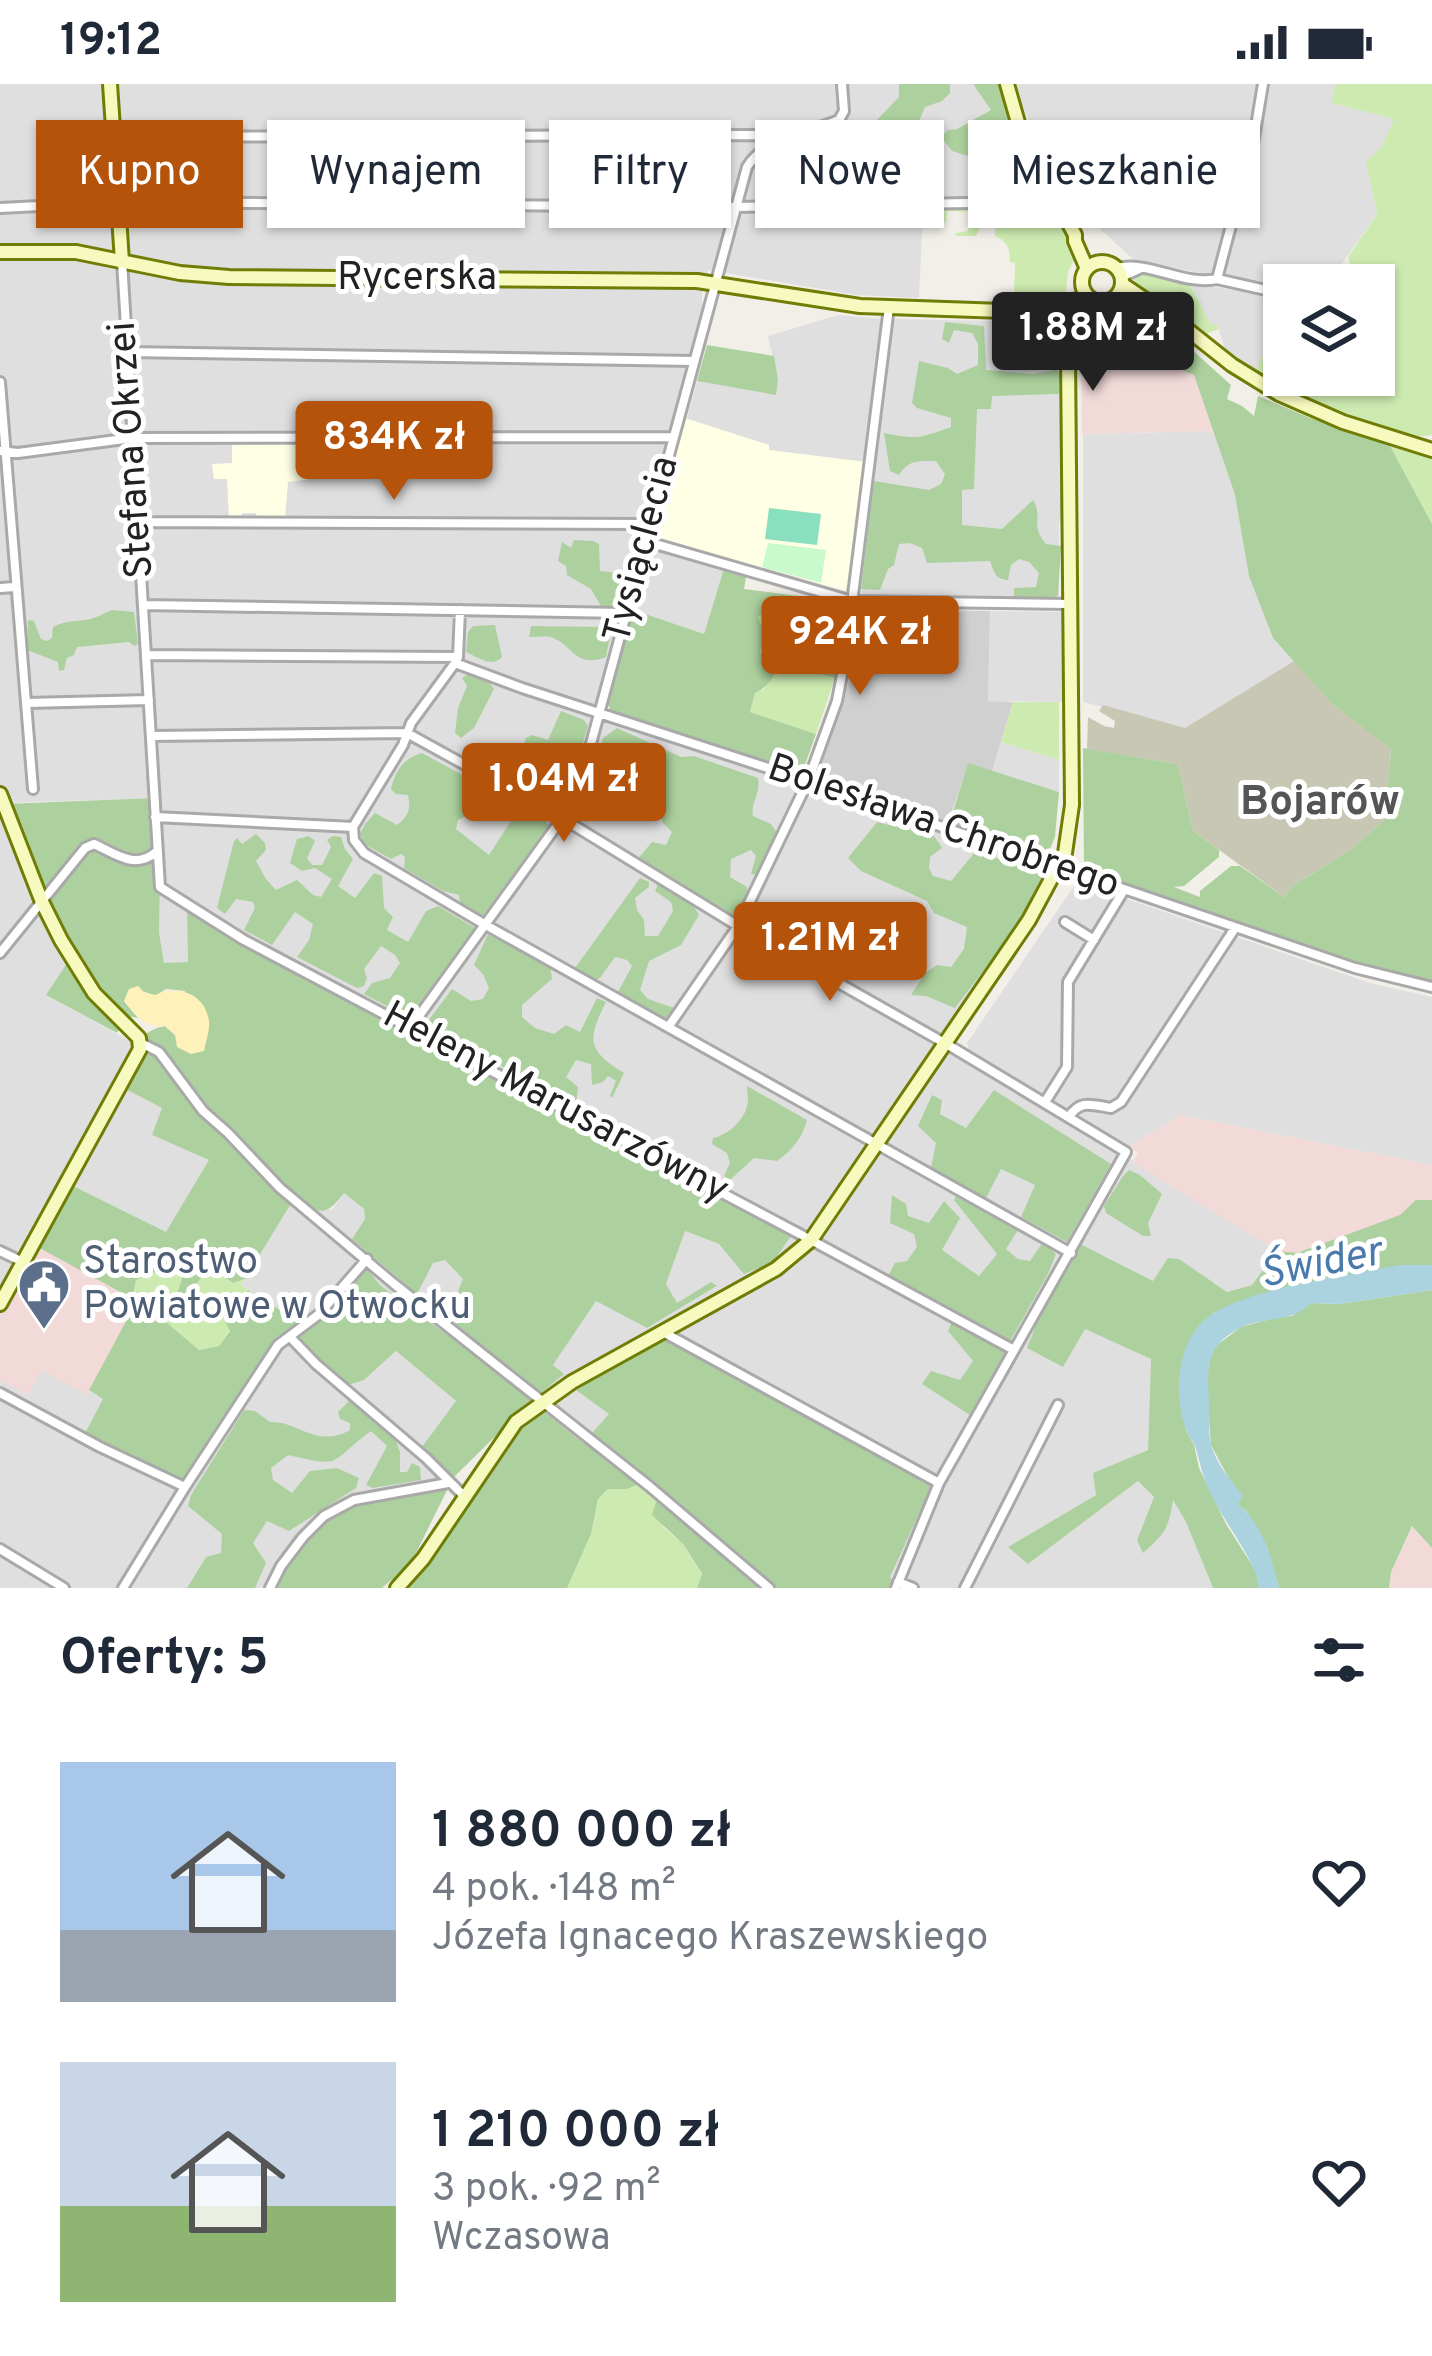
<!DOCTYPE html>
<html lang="pl">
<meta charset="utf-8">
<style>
:root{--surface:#fff;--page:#f2f2f3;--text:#1f2937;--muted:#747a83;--accent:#b45309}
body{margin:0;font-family:Overpass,sans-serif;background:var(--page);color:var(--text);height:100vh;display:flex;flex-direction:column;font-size:45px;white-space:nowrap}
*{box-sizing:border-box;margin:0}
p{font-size:39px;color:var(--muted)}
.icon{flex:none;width:66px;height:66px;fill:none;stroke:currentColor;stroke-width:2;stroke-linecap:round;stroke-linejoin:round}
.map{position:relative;height:1504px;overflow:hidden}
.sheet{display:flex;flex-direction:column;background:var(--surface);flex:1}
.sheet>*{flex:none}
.top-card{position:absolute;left:36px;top:36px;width:1362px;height:108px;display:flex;gap:24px}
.fabs{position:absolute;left:1263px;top:180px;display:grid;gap:24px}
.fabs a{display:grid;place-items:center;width:132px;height:132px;border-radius:0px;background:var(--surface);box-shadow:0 3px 9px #0004;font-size:60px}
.price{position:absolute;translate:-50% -102px;padding:0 27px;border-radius:12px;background:var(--accent);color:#fff;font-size:39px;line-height:78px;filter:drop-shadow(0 3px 6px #0008)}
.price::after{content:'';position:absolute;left:50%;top:72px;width:36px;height:27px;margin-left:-18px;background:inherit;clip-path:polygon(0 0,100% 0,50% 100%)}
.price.active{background:#222;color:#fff}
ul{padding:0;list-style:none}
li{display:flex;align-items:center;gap:36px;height:300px;padding:0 60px}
li span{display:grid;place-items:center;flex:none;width:336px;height:240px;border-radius:0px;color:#555}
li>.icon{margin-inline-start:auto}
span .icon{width:144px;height:144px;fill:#fffc;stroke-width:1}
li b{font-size:51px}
h2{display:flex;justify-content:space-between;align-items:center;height:144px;padding:0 60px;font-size:51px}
.pill{padding:0 42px;border-radius:0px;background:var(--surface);box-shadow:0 3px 9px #0004;font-size:42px;line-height:108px}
.pill.active{background:var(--accent);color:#fff}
.status{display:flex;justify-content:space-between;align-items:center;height:84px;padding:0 60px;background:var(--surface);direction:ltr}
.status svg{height:33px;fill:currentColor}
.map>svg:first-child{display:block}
</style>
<div class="status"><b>19:12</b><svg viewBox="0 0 49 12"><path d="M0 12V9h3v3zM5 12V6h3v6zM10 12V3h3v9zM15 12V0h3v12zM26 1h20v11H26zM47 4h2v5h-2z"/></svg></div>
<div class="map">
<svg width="1432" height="1504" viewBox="0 0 1432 1504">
<rect width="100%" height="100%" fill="#f2efe9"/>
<path fill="#e0dfdf" d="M0,0H999L1014,49L1047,125H923L919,214L856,211L708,186L702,210V247L601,629L1059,784L945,959L1277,1167L1252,1201L1226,1208L1214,1198H1153L1079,1161L1084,1244L1151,1275L1148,1366L1094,1389L1096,1411L1008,1463L1029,1479L1138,1397L1154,1413L1137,1456L1172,1413L1186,1438L1213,1504H897L890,1493L577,1306L610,1330L583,1359L544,1328L529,1319L563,1290L553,1281L596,1217L647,1244L716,1203L711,1199L677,1220L666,1200L685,1147L719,1160L791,1151L238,857L188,824V879L164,880L159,848L160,803L153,714L5,719L71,874L47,911L135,960L163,1024L152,1051L210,1076L166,1149L90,1307L103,1314L282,1257L302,1262L364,1296L396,1267L456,1317L453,1394L274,1480L263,1504H0Z
M1017,0H1335L1333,19L1395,35L1382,62L1367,78L1377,130L1331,195L1309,201H1284L1283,205L1134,176L1100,145L1076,117L1079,116L1035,50L1023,23Z
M1190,199L1284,214V239L1266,261L1267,266L1256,286L1225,265L1217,240L1211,242Z
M838,231L883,235L866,378L768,366V361L687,335L697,297L776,310L778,296L768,252Z
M893,235L1055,238L1060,245L1061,405L1063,406V437L1059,438V514L865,513L861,505Z
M1213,347L1235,411L1250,492L1273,554L1294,577L1185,644L1083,618V350Z
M648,462L725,481L704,550L631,525Z
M990,527L1061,528L1065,532V618L988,617Z
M1001,658L1059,676V708L992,687Z
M1081,799L1370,899L1432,913V1081L1181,1031L1128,1063L969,967L967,959L1074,802Z
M344,1109L364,1125L365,1135L353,1155L417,1209L433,1178L445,1176L464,1195L470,1225L447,1252L380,1201L359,1176L314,1229L301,1239L241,1201L292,1118L332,1126Z"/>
<path fill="#f2dad9" d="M1081,275L1158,276L1194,291L1213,347L1082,350Z
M1181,1031L1432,1081V1131L1298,1180L1132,1078L1138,1069L1128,1063Z
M40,1158L140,1213L87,1311L42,1286L28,1311L0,1296V1233Z
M1413,1441L1432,1464V1504H1389L1391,1488Z"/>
<path fill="#ffffe5" d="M685,334L769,361V366L866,378L846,507L656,453Z
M232,357H312L311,395L288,398L285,434H256V429H242L241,434H229L227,395H214L212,380L232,379Z"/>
<path fill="#d0d0d0" d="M859,525L990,527L988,617L1013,618L992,687L968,680L948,739L816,695L848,600Z"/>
<path fill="#c7c7b4" d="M1294,577L1330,618L1391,664L1385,735L1352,765L1294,801L1284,813L1193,747L1178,680L1087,665L1088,633L1104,642L1114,644L1115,637L1099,627L1103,621L1185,644Z"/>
<path fill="#cdebb0" d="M1335,0H1432V351C1396,359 1303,313 1267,296L1256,286L1266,266L1265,262L1284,239V291H1374V201H1328L1342,186L1352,184L1348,173L1377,130L1366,78L1382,62L1394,35L1332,19Z
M971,118L1048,119L1076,172L1068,188L1066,207L1053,216L1009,214L1010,211L1014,210L1015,179L1010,178C1010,164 1008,158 995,152L996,135L984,134L976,152H956L955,149L968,147V137H974V128L947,127L946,139L943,138V125H971Z
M1144,189L1189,198L1211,241L1217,240L1219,245L1203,251L1137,207L1133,190Z
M1389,360L1432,373V440Z
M767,529C785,532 797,543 815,544L824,536H829L832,540L821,589L835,594L816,650L750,628L755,609L764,605L780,576L760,568L758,531Z
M1013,618H1059V676L1001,658Z
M159,1186L180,1187L182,1195L177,1208L187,1210L202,1192L221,1189L233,1199L245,1195L241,1201L248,1206L225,1235L230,1246L219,1262L199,1266L133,1211L136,1196Z
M639,1400L657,1415L663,1443L684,1461L702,1491L697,1504H567L591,1450L598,1415L608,1405H627Z"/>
<path fill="#add19e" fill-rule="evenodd" d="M899,0H950V9L942,17L925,23L917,42L907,41L892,46L891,60L886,54L876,51V37L899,13Z
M973,0H998L1014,58L1012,64L995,68V54H975L968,72L952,67L941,53L948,46L957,45L991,26Z
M945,238L984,242L986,286L1032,290L1056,286L1060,290L1059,310L992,312L991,325H977L974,405L962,406V441L1002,445L1033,416C1044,434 1029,440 1046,460L1061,462L1058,511L1053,516L1014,515V504L1036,503L1039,489L1029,478L1019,475L1011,481L1008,496C995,496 994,487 990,477L927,479L922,464L910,459L899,460L894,481L888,485L880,506L861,505L874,397L929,406L941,400L945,390L936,377C919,377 909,375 899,391L890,387L884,349C917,356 920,354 951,343V334L917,324L912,319L919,277L948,284L957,290L978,281V260L972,249L954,246L949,259L942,255Z
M1081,246L1171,247L1231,301L1227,315L1242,322L1254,332L1258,312L1310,334L1389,360L1432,440V899L1383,888L1084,786L1083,664L1178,680L1193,747L1219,766V773L1184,802L1174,803L1200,813V807L1231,782H1240L1284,813L1294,801L1352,765L1385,735L1391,665L1330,618L1273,554L1249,492L1235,411L1194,291L1158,276L1081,275Z
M707,261L774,272L778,296L776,311L697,297Z
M574,456L593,457L599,460L600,487L626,490L619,521L611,526L602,524L591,505L567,491L566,482L558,477L562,458L571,464Z
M725,481L747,487L744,505L844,518L835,594L821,590L832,540L830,536L823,537L815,544C794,543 780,525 758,532L760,539L766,548L760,568L780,576C775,591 770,602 755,609L750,628L816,650L801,692L610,626L608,619L631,525L704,550Z
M113,526L134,528L138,560L134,562L129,558L77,563L74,571L67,574L64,586L59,587L58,578L27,566L28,536L34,537L41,555L47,557L52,554L53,543C70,534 83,539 96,533C102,531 107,527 113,526Z
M495,541L502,573C492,584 479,574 466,568L468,548L473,542Z
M531,542L604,543L611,547L606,573C573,585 573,559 550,553C547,552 532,553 529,553Z
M468,590L489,598L494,605L474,644L461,654L455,649L458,624L467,602L462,594Z
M561,627L584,636L588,642L576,682L570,686L537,672L529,679H515L517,668L523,663L526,654L532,651L548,656Z
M617,644L681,673L694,672L758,694C761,711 750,719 753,732L771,740L776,747L758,791L751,790L756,772L751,766L731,775L730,793L747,803L748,810L736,834L636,777L652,758L666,761L672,748L663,739L658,727L642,730L647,718L658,716L662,691L658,689L648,699H637L638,689L611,690L595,700L591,695L603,654Z
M422,669L477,699V727L458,736L456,745L489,771L521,721L544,734L548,742L482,833L460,820L459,811L443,807L404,784L405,773L401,770L391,775L364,760L360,750L365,740L375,729L397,741C409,732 411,725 408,711L396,710L391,705C395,688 403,674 422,669Z
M968,679L1059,708L1055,753L1046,775L949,740Z
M154,714L160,803L159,848L164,879L188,878L187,824L238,857L791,1152L773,1178L744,1190L719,1160L685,1147L666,1200L677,1219L711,1198L717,1202L647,1244L596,1217L553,1281L564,1290L529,1319L453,1394L415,1471L472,1416L518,1348L544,1328L583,1359L609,1330L576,1306L658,1259L670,1255L933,1399L890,1493L897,1504H697L702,1490L684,1461L652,1431L657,1415L639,1400L627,1405H608L598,1415L591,1450L567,1504H406L391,1496L382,1504H263L274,1480L295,1451L322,1427L351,1411L452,1394L422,1363L456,1317L396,1267L364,1296L348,1301L302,1262L282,1257L188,1410L81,1357L103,1315L89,1306L137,1217L34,1161L65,1098L166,1148L209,1076L152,1051L162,1024L116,1000C127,976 135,947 165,942L175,951L185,907L166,905L155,912L144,908L124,917L138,934L127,932L117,949L46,911L71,873L4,720ZM344,1109L364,1125L365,1135L352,1155L417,1210L433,1179L445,1176L463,1195L458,1207L469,1225L447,1251L380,1201L359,1175L314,1229L301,1239L248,1206L224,1236L230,1247L219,1262L199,1266L133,1210L136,1196L160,1186L180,1187L182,1195L177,1209L187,1210L203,1192L221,1190L233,1199L245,1195L292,1118C320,1127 325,1135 344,1109Z
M877,738L934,752L942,764L930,773L929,784L933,792L951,797L976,767L1038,788L1041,794L1015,845L955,924L926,912L911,911L925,889L937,881L951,883L964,865L967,843L934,829L927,817L861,787L848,774Z
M256,750L265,759L266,766L256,777L266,795L276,806L297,796L313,811L321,813L332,795L315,784L302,787L290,779L297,755L309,752L315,757L307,774L312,781H322L331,763L327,756L333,752L341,753L345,765L353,775L338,802L355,814L374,789L382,792L384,824L393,833L387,846L408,858L426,827L438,822L475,844L411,935L364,910L372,899L390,894L400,879L395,871L381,862L364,885L367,894L364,902L357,904L297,873L309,856L313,840L295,828L272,861L244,846L255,824L253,818L236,815L225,830L217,824L234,757L237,754L242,760Z
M640,794L649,798V803L635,814L637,826L644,836L645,852H658L673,827L671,818L655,807L658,800L694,823L699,831L681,861L649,877L640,906L648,915L677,925L668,936L618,908L632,882L627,876L615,873L600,894L594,897L575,884Z
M488,850L550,881L552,895L522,921V933L535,944L554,950L566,941L580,948L597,914L606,918C587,956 587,966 624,989L612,1014L610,1012L616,997L608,992L603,998L592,1001L591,980L576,976L566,993L578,1003L576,1022L425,941L452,905L471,917L483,915L489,904L483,890L474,881Z
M747,1002L807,1036C802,1055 792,1066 777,1077L754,1074L730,1096L724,1092L730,1079L727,1069L712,1060L713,1054C726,1052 744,1037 747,1022C749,1016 747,1009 747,1002Z
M994,1006L1111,1080L1067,1158L1021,1133L1035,1101L1001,1085L986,1114L931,1084L936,1059L918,1042L932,1011L942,1016L940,1030L966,1044Z
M1129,1086L1140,1091L1162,1110L1148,1139L1151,1152H1143L1106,1129L1104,1122L1123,1092Z
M957,1110L1018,1146L1006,1165L1018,1175L1030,1177L1043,1158L1056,1170L1048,1190L1009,1259L888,1192L895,1179L907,1177L917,1163L914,1150L890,1139L892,1111L906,1120L908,1132L929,1139L944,1117L960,1134L942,1166L979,1192L997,1170L954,1116Z
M1416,1116H1432V1181H1402L1213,1229L1186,1347L1194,1361L1199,1384L1226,1440L1257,1489L1259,1504H1213L1186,1438L1173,1416C1169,1443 1165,1450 1143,1469L1137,1456L1154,1413L1138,1397L1028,1480L1008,1463L1096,1411L1093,1389L1148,1366L1151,1275L1085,1245L1063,1283L1027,1264L1042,1226L1080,1160L1153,1197L1168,1174L1179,1175L1227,1208L1252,1201L1277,1167L1297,1169L1400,1131Z
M1432,1206V1464L1412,1442L1391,1488L1389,1504H1279L1267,1463L1247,1428L1237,1420L1229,1395L1211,1361L1206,1301L1210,1273L1217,1261L1241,1243L1278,1233L1292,1232L1310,1219L1340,1220Z
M952,1238L1005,1269L970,1331L922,1300L931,1287L960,1296L973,1277L948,1247Z
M349,1317L396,1357L400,1368V1388H407L412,1379L420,1383L421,1396L373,1404L366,1401L387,1362L371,1347C328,1379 344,1384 288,1371L271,1384L273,1396L292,1409L310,1387L337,1384L359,1394L356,1404L289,1447L267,1437L253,1459L266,1479L255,1504H187L206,1473L221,1469L222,1450L188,1422L191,1411L244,1326L255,1327L270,1338C297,1336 316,1365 350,1346V1339L340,1335L338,1328Z"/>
<path fill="#fff1ba" d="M138,902L144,908L155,911C176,901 205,908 209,937C210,946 206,957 204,967L191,970L177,963L175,951L165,942C145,944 136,932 124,917L129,905Z"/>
<path fill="#c8facc" d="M768,459L826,466L821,499L762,483Z"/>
<path fill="#88e0be" d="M769,424L821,430L817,461L765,455Z"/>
<path fill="#aad3df" d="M1402,1181H1432V1206L1340,1220L1311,1219C1293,1239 1263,1232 1240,1244C1200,1265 1209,1288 1209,1326C1209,1339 1208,1351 1212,1364C1218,1382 1231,1397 1243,1412L1238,1420C1263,1441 1271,1473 1279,1504H1259C1256,1475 1222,1436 1209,1406C1202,1392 1200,1377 1195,1362C1193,1357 1188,1352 1186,1346C1172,1309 1177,1251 1214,1229C1257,1203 1351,1190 1402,1181Z"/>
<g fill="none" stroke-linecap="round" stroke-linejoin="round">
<g stroke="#a9a9a9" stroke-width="14">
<path id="street" d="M114,53L759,51L767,53L775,60
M0,124L118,118L735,123L969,119
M122,177L160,803L244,856L811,1156L1014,1266
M1116,184C1148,176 1183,202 1217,195L1254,54L1263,0
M1121,193L1139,185
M1217,195L1284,210
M1323,201L1331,195
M126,268L694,277
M0,298L33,705
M0,367L18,369L132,354L673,353
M138,438L649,440
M645,457L852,517L1069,520
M0,504L15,503
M143,521L625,529
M146,571L458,573
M455,579L522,604L808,697L1355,884L1432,903
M27,619L149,616
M151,652L407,649L565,736L738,842L955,965L1126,1068L939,1399L896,1504
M155,733L353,743
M353,743L354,756L364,769L484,840L1071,1169
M353,743L403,661L411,639L455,579L458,573L460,526
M1065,838L1094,856
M0,869L85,764L94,760C116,770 135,786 156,768
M669,942L738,842L808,697L837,617L845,575L889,223
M411,943L555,744L565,736L576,715L747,83C764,54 809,49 839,36L844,27L842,0
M141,959L159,968L203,1027L228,1049L280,1104L393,1199L649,1402L769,1504
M1045,1018L1067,983L1068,898L1124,806
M1069,1033C1080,1015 1092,1021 1111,1024L1121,1018L1235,844
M0,1167L23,1178
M663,1248L939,1399
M290,1253L316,1280L426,1374L465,1413
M0,1309L100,1363L185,1403
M0,1465L64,1504
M898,1498L913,1504
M123,1504L185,1403L278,1261L318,1231L367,1175
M270,1504L281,1482L303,1453L324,1432L354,1416L448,1399
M965,1504L1058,1321"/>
</g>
<g stroke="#707d05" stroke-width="18">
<path id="secondary" d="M110,0L122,177
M1007,0L1021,49L1075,151V157L1087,185
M0,168H76L180,189L229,193L697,197L860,222L1034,228L1058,225L1087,211
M1082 198a20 20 0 1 1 40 0a20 20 0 1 1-40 0Z
M1122,200L1174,235L1232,281L1279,310L1343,338L1432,366
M0,710L42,818L61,856L94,909L139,954L140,965L0,1220
M397,1504L423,1475L516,1338L572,1298L776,1185L811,1156L1029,836L1065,769L1072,721L1068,271L1071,247L1090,214"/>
</g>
<use href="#street" stroke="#fff" stroke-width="8"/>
<use href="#secondary" stroke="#f7fabf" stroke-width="12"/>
</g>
<defs>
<g id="civic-pin" transform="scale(2.7)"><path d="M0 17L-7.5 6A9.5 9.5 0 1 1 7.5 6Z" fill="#5c6f8a" stroke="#fff"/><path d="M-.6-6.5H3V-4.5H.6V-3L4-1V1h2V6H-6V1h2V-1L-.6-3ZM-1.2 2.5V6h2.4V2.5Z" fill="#fff"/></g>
</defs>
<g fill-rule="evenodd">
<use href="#civic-pin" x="44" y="1201"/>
</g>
<g text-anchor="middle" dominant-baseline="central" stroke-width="10" stroke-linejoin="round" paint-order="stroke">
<g font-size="39" fill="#222" stroke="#fff">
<text x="417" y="195">Rycerska</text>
<text transform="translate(133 366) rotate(-94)">Stefana Okrzei</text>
<text transform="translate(643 466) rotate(-75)">Tysiąclecia</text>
<text transform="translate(943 744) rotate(19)">Bolesława Chrobrego</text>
<text transform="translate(555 1020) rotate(28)">Heleny Marusarzówny</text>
</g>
<g font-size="39" fill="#4e5e75" stroke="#fff" text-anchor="start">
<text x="83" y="1179">Starostwo<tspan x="83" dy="45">Powiatowe w Otwocku</tspan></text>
</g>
<g font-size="42" font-weight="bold" fill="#555" stroke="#fff">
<text x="1320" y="719">Bojarów</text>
</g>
<g font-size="42" font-style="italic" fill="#4a7aab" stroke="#fff">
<text transform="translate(1321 1181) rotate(-11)">Świder</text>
</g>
</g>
</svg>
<div class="fabs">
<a><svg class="icon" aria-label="layers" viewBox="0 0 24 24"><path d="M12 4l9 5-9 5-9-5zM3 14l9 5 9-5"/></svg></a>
</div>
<b class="price active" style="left:1093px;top:310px">1.88M zł</b>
<b class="price" style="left:394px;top:419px">834K zł</b>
<b class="price" style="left:860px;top:614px">924K zł</b>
<b class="price" style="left:564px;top:761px">1.04M zł</b>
<b class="price" style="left:830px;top:920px">1.21M zł</b>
<div class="top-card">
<a class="pill active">Kupno</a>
<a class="pill">Wynajem</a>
<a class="pill">Filtry</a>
<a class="pill">Nowe</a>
<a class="pill">Mieszkanie</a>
</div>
</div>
<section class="sheet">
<h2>Oferty: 5<svg class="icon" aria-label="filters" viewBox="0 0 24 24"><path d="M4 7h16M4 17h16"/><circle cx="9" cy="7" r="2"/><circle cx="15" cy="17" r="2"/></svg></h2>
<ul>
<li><span style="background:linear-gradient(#a9c7e8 70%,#9aa5b1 0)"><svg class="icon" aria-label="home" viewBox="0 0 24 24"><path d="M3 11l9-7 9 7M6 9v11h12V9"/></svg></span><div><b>1 880 000 zł</b><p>4 pok. · 148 m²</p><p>Józefa Ignacego Kraszewskiego</p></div><svg class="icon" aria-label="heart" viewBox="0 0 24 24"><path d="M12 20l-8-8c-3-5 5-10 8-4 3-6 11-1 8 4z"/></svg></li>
<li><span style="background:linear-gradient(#c9d6e8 60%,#8fb573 0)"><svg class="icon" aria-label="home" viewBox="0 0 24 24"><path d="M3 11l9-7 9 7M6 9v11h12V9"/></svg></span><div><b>1 210 000 zł</b><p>3 pok. · 92 m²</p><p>Wczasowa</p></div><svg class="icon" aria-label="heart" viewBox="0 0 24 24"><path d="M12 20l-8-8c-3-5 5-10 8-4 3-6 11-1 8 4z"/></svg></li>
</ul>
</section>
